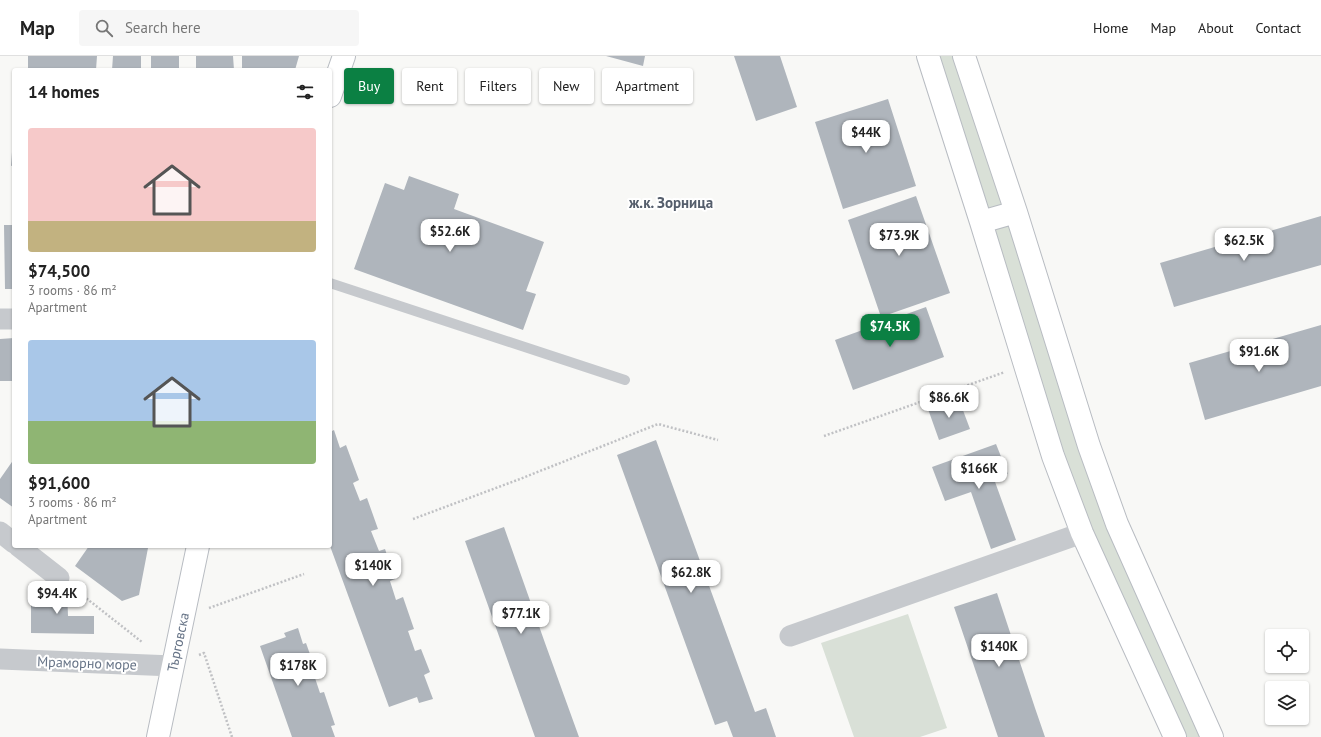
<!DOCTYPE html>
<meta charset="utf-8">
<style>
:root{--surface:#fff;--page:#f6f6f6;--text:#222;--muted:#767676;--line:#e0e0e0;--accent:#0b8043}
body{margin:0;font-family:"PT Sans",sans-serif;background:var(--page);color:var(--text);height:100vh;display:flex;flex-direction:column;font-size:15px;white-space:nowrap}
*{box-sizing:border-box;margin:0}
p{font-size:13px;color:var(--muted)}
.icon{flex:none;width:22px;height:22px;fill:none;stroke:currentColor;stroke-width:2;stroke-linecap:round;stroke-linejoin:round}
.map{position:relative;flex:1;overflow:hidden}
.panel{position:absolute;left:12px;top:12px;width:320px;height:480px;display:flex;flex-direction:column;background:var(--surface);border-radius:4px;box-shadow:0 1px 3px #0004}
.panel>*{flex:none}
.top-card{position:absolute;left:344px;top:12px;width:380px;height:36px;display:flex;gap:8px}
.controls{position:absolute;left:1265px;top:573px;display:grid;gap:8px}
.controls a{display:grid;place-items:center;width:44px;height:44px;border-radius:4px;background:var(--surface);box-shadow:0 1px 3px #0004;font-size:20px}
.price{position:absolute;translate:-50% -34px;padding:0 9px;border-radius:8px;background:#fff;color:#222;font-size:13px;line-height:26px;filter:drop-shadow(0 1px 2px #0008)}
.price::after{content:'';position:absolute;left:50%;top:24px;width:12px;height:9px;margin-left:-6px;background:inherit;clip-path:polygon(0 0,100% 0,50% 100%)}
.price.active{background:var(--accent);color:#fff}
ul{padding:0;list-style:none}
li{display:grid;align-content:center;gap:8px;height:212px;padding:0 16px}
li span{display:grid;place-items:center;height:124px;border-radius:4px;color:#555}
li>.icon{margin-inline-start:auto}
span .icon{width:72px;height:72px;fill:#fffc;stroke-width:1}
li b{font-size:17px}
h2{display:flex;justify-content:space-between;align-items:center;height:48px;padding:0 16px;font-size:17px}
.tag{padding:0 14px;border-radius:4px;background:var(--surface);box-shadow:0 1px 3px #0004;font-size:14px;line-height:36px}
.tag.active{background:var(--accent);color:#fff}
header{display:flex;align-items:center;gap:24px;box-sizing:border-box;height:56px;padding:0 20px;background:var(--surface);border-bottom:1px solid var(--line)}
header strong{font-size:19px}
nav{display:flex;gap:22px;margin-inline-start:auto;font-size:14px}
.search{width:280px;height:36px;background:var(--page);display:flex;align-items:center;gap:10px;box-sizing:border-box;padding:0 14px;border-radius:4px;color:var(--muted);font-size:15px}
.map>svg:first-child{display:block}
</style>
<header>
<strong>Map</strong>
<div class="search"><svg class="icon" aria-label="search" viewBox="0 0 24 24"><circle cx="10" cy="10" r="6"/><path d="M15 15l6 6"/></svg>Search here</div>
<nav><a>Home</a><a>Map</a><a>About</a><a>Contact</a></nav>
</header>
<div class="map">
<svg width="1321" height="681" viewBox="0 0 1321 681">
<rect width="100%" height="100%" fill="#f8f8f6"/>
<path fill="#d9e0d7" d="M928,0H964L1089,390L1212,681H1175L1082,477Z
M908,558L947,672L920,681H854L821,587Z"/>
<path fill="#afb5bc" d="M28,0H97L96,14H28Z
M113,0H141V14H112Z
M151,0H179V14H151Z
M196,0H233L234,14H196Z
M242,0H299L295,14H242Z
M606,0H645L643,10Z
M734,0H780L797,51L756,65Z
M888,43L916,130L843,153L815,66Z
M13,82L14,83V109L11,110Z
M409,120L459,138L454,153L544,186L526,235L536,238L523,274L354,213L385,127L404,134Z
M916,140L950,237L881,261L848,164Z
M1321,160V209L1174,251L1160,207Z
M4,169H14V233H5Z
M926,251L944,301L853,334L835,284Z
M1321,269V330L1205,364L1189,307Z
M14,282V325H0V283Z
M958,341L970,373L939,384L928,353Z
M334,374L340,392L346,389L359,424L353,427L360,445L367,442L378,473L371,475L379,495L385,493L395,523L390,525L396,544L403,541L414,573L408,575L415,595L421,593L430,616L424,619L433,643L419,647L417,641L389,651L330,490V376Z
M656,384L755,656L766,652L776,681H733L727,665L715,669L617,399Z
M996,388L1008,418L994,423L1016,484L991,493L971,436L945,445L932,411Z
M14,403V452L0,442V423Z
M504,471L545,587L579,681H535L465,485Z
M89,490H139L148,492L139,539L122,545L75,510Z
M67,534L68,560H94V578L31,577V535Z
M997,537L1035,652L1045,681H998L954,551Z
M298,572L303,588L306,587L317,618L314,619L320,637L324,636L335,669L331,670L335,681H292L260,590L286,581L284,577Z"/>
<g fill="none" stroke-linecap="round" stroke-linejoin="round">
<g stroke="#b8bcc2" stroke-width="24">
<path id="secondary" d="M928,0L981,166L1053,400L1082,477L1175,681
M964,0L1016,156L1089,390L1117,468L1212,681
M330,40L344,0
M981,166L1016,156
M158,681L198,490"/>
</g>
<path stroke="#c0c1c4" stroke-width="2.5" stroke-dasharray="2 2" stroke-linecap="butt" d="M824,380L1005,316
M413,463L520,423L658,368L718,384
M77,535L142,586
M209,552L304,518
M199,599L204,597L232,681"/>
<path stroke="#c6c9cd" stroke-width="10" d="M330,227L625,324"/>
<path stroke="#c6c9cd" stroke-width="21" d="M0,263H14
M0,476L14,487
M18,490L59,522
M790,580L1082,477
M0,603L173,610"/>
<use href="#secondary" stroke="#fff" stroke-width="22"/>
</g>
<g text-anchor="middle" dominant-baseline="central" stroke-width="4" stroke-linejoin="round" paint-order="stroke">
<g font-size="14" fill="#677487" stroke="#fff">
<text transform="translate(178 586) rotate(-78)">Търговска</text>
<text transform="translate(87 607) rotate(2)">Мраморно море</text>
</g>
<g font-size="15" font-weight="bold" fill="#555e6c" stroke="#fff">
<text x="671" y="146">ж.к. Зорница</text>
</g>
</g>
</svg>
<div class="controls">
<a><svg class="icon" aria-label="locate" viewBox="0 0 24 24"><circle cx="12" cy="12" r="6"/><path d="M12 2v4M12 18v4M2 12h4M18 12h4"/></svg></a>
<a><svg class="icon" aria-label="layers" viewBox="0 0 24 24"><path d="M12 4l9 5-9 5-9-5zM3 14l9 5 9-5"/></svg></a>
</div>
<b class="price" style="left:866px;top:98px">$44K</b>
<b class="price" style="left:450px;top:197px">$52.6K</b>
<b class="price" style="left:899px;top:201px">$73.9K</b>
<b class="price" style="left:1244px;top:206px">$62.5K</b>
<b class="price active" style="left:890px;top:292px">$74.5K</b>
<b class="price" style="left:1259px;top:317px">$91.6K</b>
<b class="price" style="left:949px;top:363px">$86.6K</b>
<b class="price" style="left:979px;top:434px">$166K</b>
<b class="price" style="left:373px;top:531px">$140K</b>
<b class="price" style="left:691px;top:538px">$62.8K</b>
<b class="price" style="left:57px;top:559px">$94.4K</b>
<b class="price" style="left:521px;top:579px">$77.1K</b>
<b class="price" style="left:999px;top:612px">$140K</b>
<b class="price" style="left:298px;top:631px">$178K</b>
<div class="top-card">
<a class="tag active">Buy</a>
<a class="tag">Rent</a>
<a class="tag">Filters</a>
<a class="tag">New</a>
<a class="tag">Apartment</a>
</div>
<section class="panel">
<h2>14 homes<svg class="icon" aria-label="filters" viewBox="0 0 24 24"><path d="M4 7h16M4 17h16"/><circle cx="9" cy="7" r="2"/><circle cx="15" cy="17" r="2"/></svg></h2>
<ul>
<li><span style="background:linear-gradient(#f6c9c9 75%,#c2b280 0)"><svg class="icon" aria-label="home" viewBox="0 0 24 24"><path d="M3 11l9-7 9 7M6 9v11h12V9"/></svg></span><div><b>$74,500</b><p>3 rooms · 86 m²</p><p>Apartment</p></div></li>
<li><span style="background:linear-gradient(#a9c7e8 65%,#8fb573 0)"><svg class="icon" aria-label="home" viewBox="0 0 24 24"><path d="M3 11l9-7 9 7M6 9v11h12V9"/></svg></span><div><b>$91,600</b><p>3 rooms · 86 m²</p><p>Apartment</p></div></li>
</ul>
</section>
</div>
